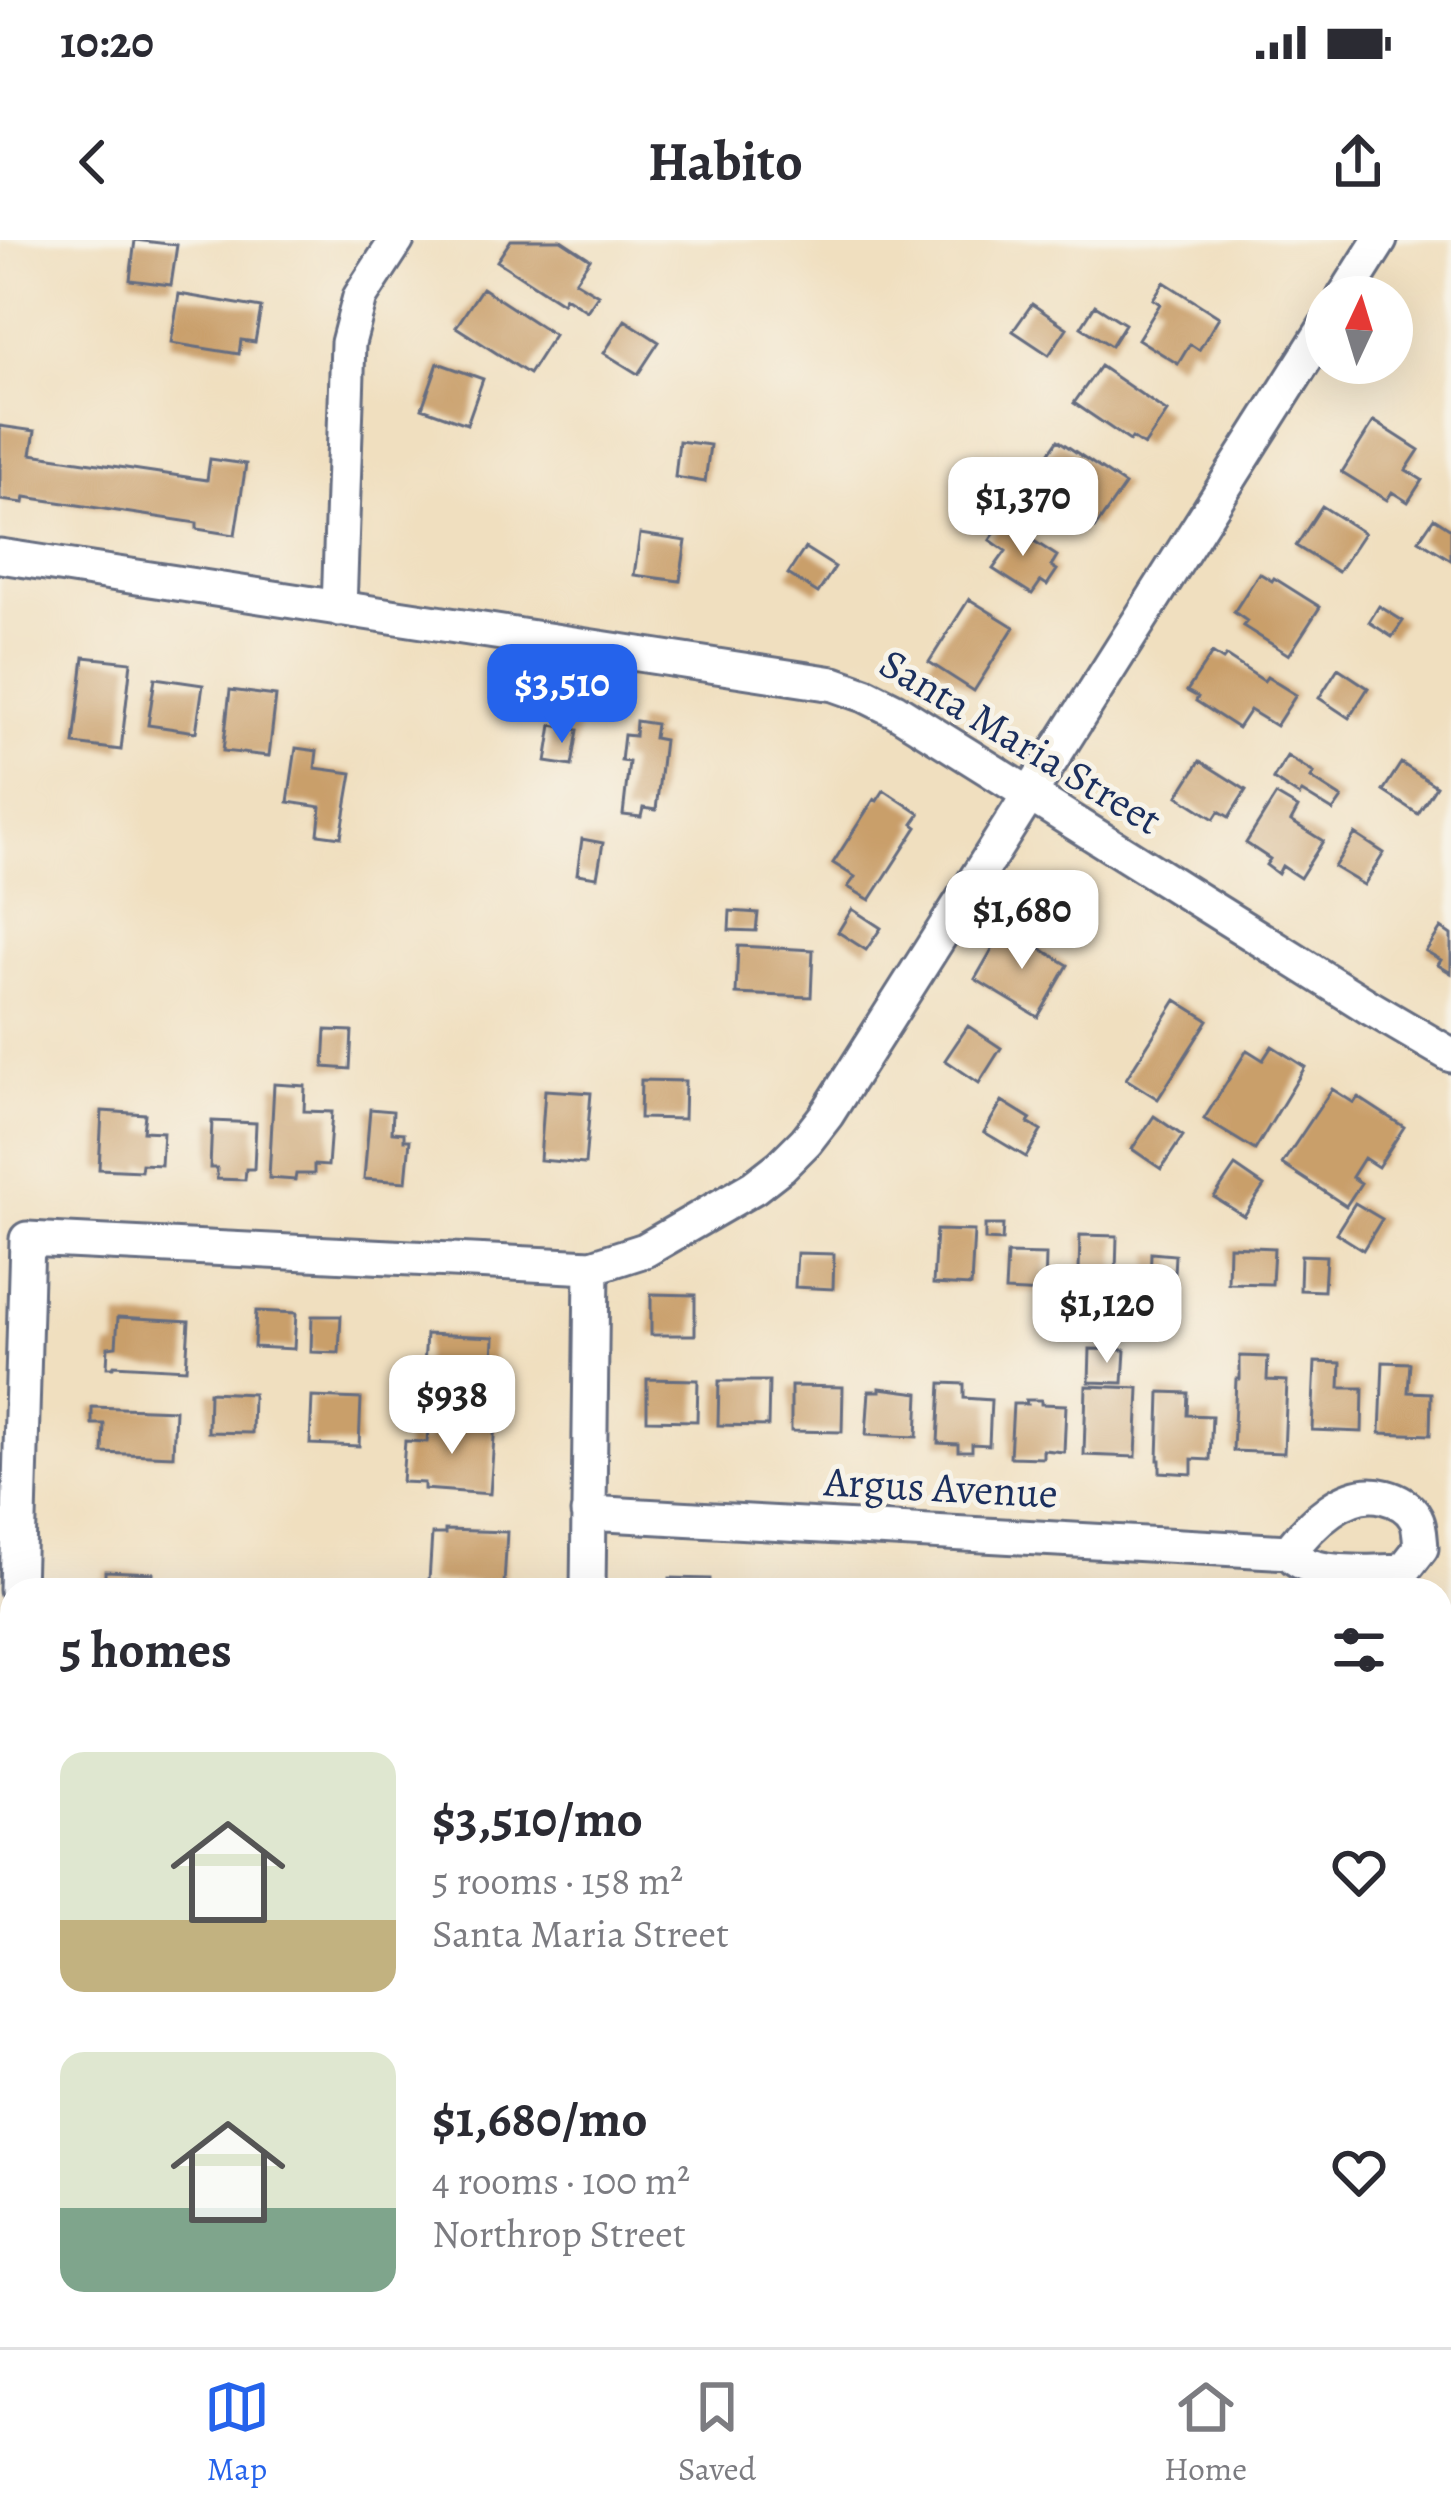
<!DOCTYPE html>
<meta charset="utf-8">
<style>
:root{--surface:#fff;--page:#f2f2f3;--text:#2b2b33;--muted:#7c7c81;--line:#e1e1e2;--accent:#2563eb}
body{margin:0;font-family:Alegreya,serif;background:var(--page);color:var(--text);height:100vh;display:flex;flex-direction:column;font-size:45px;white-space:nowrap}
*{box-sizing:border-box;margin:0}
p{font-size:39px;color:var(--muted)}
.icon{flex:none;width:66px;height:66px;fill:none;stroke:currentColor;stroke-width:2;stroke-linecap:round;stroke-linejoin:round}
.map{position:relative;flex:1;overflow:hidden}
.details{position:absolute;left:0px;top:1338px;width:1452px;height:771px;display:flex;flex-direction:column;background:var(--surface);border-radius:36px 36px 0 0;box-shadow:0 12px 48px #0002}
.details>*{flex:none}
.needle{width:78px;rotate:4deg}
.buttons{position:absolute;left:1305px;top:36px;display:grid;gap:24px}
.buttons a{display:grid;place-items:center;width:108px;height:108px;border-radius:50%;background:var(--surface);box-shadow:0 12px 48px #0002;font-size:60px}
.price{position:absolute;translate:-50% -102px;padding:0 27px;border-radius:24px;background:#fff;color:#222;font-size:39px;line-height:78px;filter:drop-shadow(0 3px 6px #0008)}
.price::after{content:'';position:absolute;left:50%;top:72px;width:36px;height:27px;margin-left:-18px;background:inherit;clip-path:polygon(0 0,100% 0,50% 100%)}
.price.on{background:var(--accent);color:#fff}
ul{padding:0;list-style:none}
li{display:flex;align-items:center;gap:36px;height:300px;padding:0 60px}
li span{display:grid;place-items:center;flex:none;width:336px;height:240px;border-radius:24px;color:#555}
li>.icon{margin-inline-start:auto}
span .icon{width:144px;height:144px;fill:#fffc;stroke-width:1}
li b{font-size:51px}
h2{display:flex;justify-content:space-between;align-items:center;height:144px;padding:0 60px;font-size:51px}
.status{display:flex;justify-content:space-between;align-items:center;height:84px;padding:0 60px;background:var(--surface);direction:ltr}
.status svg{height:33px;fill:currentColor}
header{display:flex;justify-content:space-between;align-items:center;height:156px;padding:0 60px;background:var(--surface);font-size:54px;font-weight:700}
.tab-bar{display:flex;justify-content:space-around;align-items:center;height:168px;border-top:3px solid var(--line);background:var(--surface);font-size:33px;color:var(--muted)}
.tab-bar a{display:grid;justify-items:center;gap:6px}
.tab-bar .on{color:var(--accent)}
.map>svg:first-child{display:block}
</style>
<div class="status"><b>10:20</b><svg viewBox="0 0 49 12"><path d="M0 12V9h3v3zM5 12V6h3v6zM10 12V3h3v9zM15 12V0h3v12zM26 1h20v11H26zM47 4h2v5h-2z"/></svg></div>
<header><svg class="icon" aria-label="back" viewBox="0 0 24 24"><path d="M15 5l-7 7 7 7"/></svg>Habito<svg class="icon" aria-label="share" viewBox="0 0 24 24"><path d="M12 15V3M7 8l5-5 5 5M5 13v7h14v-7"/></svg></header>
<div class="map">
<svg width="1451" height="2107" viewBox="0 0 1451 2107">
<rect width="100%" height="100%" fill="#f7f3e8"/>
<filter id="ink" filterUnits="userSpaceOnUse"><feTurbulence type="fractalNoise" baseFrequency=".00833" numOctaves="2"/><feDisplacementMap in="SourceGraphic" scale="24" xChannelSelector="R" yChannelSelector="G"/><feConvolveMatrix kernelMatrix="1 2 1 2 8 2 1 2 1" color-interpolation-filters="sRGB"/></filter>
<filter id="wash" filterUnits="userSpaceOnUse"><feTurbulence type="fractalNoise" baseFrequency=".004" numOctaves="4" result="noise"/><feDisplacementMap in="SourceGraphic" scale="48" xChannelSelector="R" yChannelSelector="G"/><feGaussianBlur stdDeviation="2.7" result="paint"/><feColorMatrix in="noise" values="0 0 0 0 0 0 0 0 0 0 0 0 0 0 0 0 0 1.4 0 .05"/><feComposite in="paint" operator="in"/></filter>
<g filter="url(#wash)">
<rect width="100%" height="100%" fill="#f0dfbf"/>
<g id="blocks">
<path fill="#c99f6a" d="M135,0L177,5L171,45L130,40Z
M511,0H561L590,19L575,41L598,55L587,71L565,57L562,63L497,21Z
M1164,42L1219,77L1199,110L1190,104L1178,124L1138,99L1160,64L1153,59Z
M482,48L554,95L529,134L456,87Z
M179,54L261,68L255,102L241,100L239,114L171,103Z
M1032,64L1067,88L1049,115L1013,91Z
M1095,65L1125,84L1111,106L1081,87Z
M625,80L659,102L638,134L604,113Z
M438,123L483,139L467,184L422,168Z
M1100,126L1167,172L1144,206L1132,198L1130,201L1074,163Z
M1374,181L1419,210L1406,230L1422,240L1408,262L1392,252L1387,260L1342,232Z
M0,186L35,191L31,214L207,240L210,219L246,224L235,295L197,289V283L25,257L24,263L0,260Z
M1058,200L1125,245L1095,288L1028,243Z
M679,201L710,205L705,242L675,237Z
M1322,266L1364,293L1338,332L1296,306Z
M1434,278L1451,289V320L1419,300Z
M1003,281L1057,316L1051,326L1057,330L1047,345L1041,341L1032,354L993,329L1006,311L990,300Z
M640,294L686,301L680,341L634,335Z
M805,308L835,327L818,353L788,334Z
M1259,333L1272,341L1274,338L1320,367L1289,415L1243,386L1247,381L1234,372Z
M969,359L1014,387L974,451L929,422Z
M1379,366L1403,381L1392,397L1369,382Z
M1212,413L1223,420L1226,416L1264,441L1267,437L1296,455L1276,486L1250,470L1238,488L1196,461L1198,457L1187,451Z
M84,417L131,422L121,510L74,504Z
M1338,428L1368,448L1349,478L1319,458Z
M155,438L203,445L196,492L148,485Z
M230,450L276,456L269,516L223,511Z
M636,481L656,484L654,498L664,500L656,570L643,568L641,577L623,575L629,522L621,521L624,495L635,496Z
M552,485L578,490L572,526L546,522Z
M296,508L317,511L315,528L352,533L341,597L318,594L321,567L288,562Z
M1287,516L1314,533L1311,538L1342,558L1333,571L1302,552L1299,556L1273,539Z
M1200,521L1246,550L1229,577L1219,571L1214,579L1178,556Z
M1401,523L1436,546L1418,574L1383,551Z
M884,550L920,574L913,584L917,587L870,660L848,647L855,637L833,623L874,559L877,561Z
M1276,555L1298,568L1291,581L1323,601L1300,638L1282,626L1278,634L1266,625L1270,619L1246,603Z
M1355,594L1384,613L1364,645L1334,627Z
M582,599L603,603L597,637L577,634Z
M852,669L881,688L866,710L838,692Z
M730,671L758,673L756,691L729,690Z
M1005,687L1068,725L1038,777L975,739Z
M1441,688L1451,695V733L1438,725L1441,720L1426,711Z
M738,706L813,710L811,757L736,754Z
M1176,760L1208,780L1158,859L1126,839Z
M968,786L1001,808L979,843L945,820Z
M326,790L352,791L350,829L324,827Z
M1272,806L1305,827L1255,910L1204,879L1247,810L1263,820Z
M641,840L685,841L684,879L640,878Z
M274,844L305,846L304,871L332,872L328,926L314,925V934H296L295,940L269,938Z
M1332,849L1354,863L1358,857L1404,887L1378,927L1364,918L1352,937L1361,943L1346,966L1282,924Z
M545,850L591,853L585,924L540,920Z
M1002,861L1031,879L1028,883L1041,891L1026,917L984,892Z
M370,869L393,871L392,892L404,893V900H410L406,942L364,939Z
M102,871L145,874L143,891L163,892L161,925L142,924L141,931L99,929Z
M1154,876L1183,896L1161,929L1132,909Z
M212,881L256,883L254,929H246L245,940L217,939V928H210Z
M1235,926L1264,946L1244,976L1214,957Z
M1355,963L1382,979L1363,1010L1336,993Z
M985,985H1003L1002,1001L985,1000Z
M936,990L974,991L971,1046L933,1044Z
M1080,995L1117,996L1116,1033L1079,1032Z
M1229,1006L1274,1008L1272,1044L1228,1043Z
M797,1013L834,1014L833,1049L795,1047Z
M1151,1013L1175,1015L1173,1052L1150,1051Z
M1007,1014L1046,1015L1045,1053L1005,1051Z
M1301,1015L1326,1016L1324,1051L1300,1050Z
M651,1054L695,1055V1095H651Z
M256,1071L296,1073L294,1109L254,1107Z
M312,1076H341L339,1113L311,1112Z
M118,1077L189,1081L186,1129L114,1125L113,1127H107L108,1107L116,1106Z
M426,1094L494,1097L492,1146L423,1141Z
M1090,1109L1125,1110L1123,1143L1089,1142Z
M1240,1116L1268,1117L1267,1140L1287,1141L1284,1213L1233,1211L1236,1139H1240Z
M1315,1122L1341,1123L1340,1148H1363L1362,1192L1312,1190Z
M1383,1122L1410,1123L1408,1152L1431,1153L1430,1195L1380,1193Z
M647,1139L698,1140L697,1181L647,1180Z
M719,1141H769L768,1186L718,1185Z
M941,1143L964,1144V1158L991,1160L989,1205L972,1204V1211H958V1204L938,1203Z
M791,1146L843,1147L842,1192L791,1191Z
M1086,1146L1139,1148L1136,1217L1084,1215Z
M880,1148L919,1153L917,1197L866,1195L869,1151H880Z
M209,1152L253,1154L252,1193L208,1192Z
M1160,1152L1188,1153L1187,1175L1212,1176L1210,1220L1192,1219V1234L1160,1232V1220H1158Z
M312,1157L361,1159L359,1206L310,1204Z
M1026,1160H1041V1164L1066,1165L1064,1212L1043,1210V1218L1010,1217L1013,1164H1027Z
M92,1167L175,1170L173,1216L103,1213L104,1184H92Z
M429,1178L495,1183L490,1254L424,1249V1243L402,1242L405,1201L427,1202Z
M445,1290L507,1292L504,1344L429,1341L432,1294H445Z
M105,1331L153,1333L152,1350H99V1339L105,1340Z
M670,1338L710,1339V1350H670Z
M0,1913L12,1914L9,1963L0,1962Z
M1440,2047L1451,2048V2095L1440,2094Z
M57,2097H93L92,2107H57Z
M440,2097H475V2104H440Z
M801,2097H837V2107H800Z
M1038,2097H1078V2107H1037Z
M1109,2097H1191V2107H1109Z"/>
</g>
</g>
<g filter="url(#ink)">
<use href="#blocks" fill-opacity="0" stroke="#666d80" stroke-width="3"/>
<g fill="none" stroke-linecap="round" stroke-linejoin="round">
<g stroke="#666d80" stroke-width="39">
<path id="minor" d="M1344,57L1380,0
M0,316L834,444L865,455L895,470L1369,767L1451,815
M339,369L348,103L360,57L397,0
M588,1273L1289,1312C1309,1338 1372,1332 1403,1331L1421,1308C1420,1299 1420,1286 1416,1279C1410,1267 1397,1260 1385,1257C1347,1246 1310,1284 1289,1312
M17,1350L27,999L592,1027L645,1010L754,947L781,926L806,901L827,874L1326,86
M588,1350L592,1027
M12,1514L7,1693L12,1714
M346,2107L347,2097
M952,2107V2097"/>
</g>
<g stroke="#666d80" stroke-width="54">
<path id="secondary" d="M0,1759H12
M0,1820H12
M1440,1880L1451,1881
M1440,1968L1451,1970"/>
</g>
<use href="#minor" stroke="#fff" stroke-width="33"/>
<use href="#secondary" stroke="#ffe4c6" stroke-width="48"/>
</g>
</g>
<g text-anchor="middle" dominant-baseline="central" stroke-width="10" stroke-linejoin="round" paint-order="stroke">
<g font-size="42" fill="#1b2f5e" stroke="#f7f3e8">
<text transform="translate(1021 501) rotate(31)">Santa Maria Street</text>
<text transform="translate(941 1247) rotate(3)">Argus Avenue</text>
</g>
</g>
</svg>
<div class="buttons">
<a><svg class="needle" viewBox="-14 -14 28 28"><path d="M0-13l5 13h-10z" fill="#e53935"/><path d="M0 13l5-13h-10z" fill="#7c7c81"/></svg></a>
</div>
<b class="price" style="left:1023px;top:319px">$1,370</b>
<b class="price on" style="left:562px;top:506px">$3,510</b>
<b class="price" style="left:1022px;top:732px">$1,680</b>
<b class="price" style="left:1107px;top:1126px">$1,120</b>
<b class="price" style="left:452px;top:1217px">$938</b>
<section class="details">
<h2>5 homes<svg class="icon" aria-label="filters" viewBox="0 0 24 24"><path d="M4 7h16M4 17h16"/><circle cx="9" cy="7" r="2"/><circle cx="15" cy="17" r="2"/></svg></h2>
<ul>
<li><span style="background:linear-gradient(#dfe7d0 70%,#c2b280 0)"><svg class="icon" aria-label="home" viewBox="0 0 24 24"><path d="M3 11l9-7 9 7M6 9v11h12V9"/></svg></span><div><b>$3,510/mo</b><p>5 rooms · 158 m²</p><p>Santa Maria Street</p></div><svg class="icon" aria-label="heart" viewBox="0 0 24 24"><path d="M12 20l-8-8c-3-5 5-10 8-4 3-6 11-1 8 4z"/></svg></li>
<li><span style="background:linear-gradient(#dfe7d0 65%,#7fa58c 0)"><svg class="icon" aria-label="home" viewBox="0 0 24 24"><path d="M3 11l9-7 9 7M6 9v11h12V9"/></svg></span><div><b>$1,680/mo</b><p>4 rooms · 100 m²</p><p>Northrop Street</p></div><svg class="icon" aria-label="heart" viewBox="0 0 24 24"><path d="M12 20l-8-8c-3-5 5-10 8-4 3-6 11-1 8 4z"/></svg></li>
</ul>
</section>
</div>
<nav class="tab-bar">
<a class="on"><svg class="icon" aria-label="map" viewBox="0 0 24 24"><path d="M3 6l6-2 6 2 6-2v14l-6 2-6-2-6 2zM9 4v14M15 6v14"/></svg>Map</a>
<a><svg class="icon" aria-label="saved" viewBox="0 0 24 24"><path d="M7 4h10v16l-5-4-5 4z"/></svg>Saved</a>
<a><svg class="icon" aria-label="home" viewBox="0 0 24 24"><path d="M3 11l9-7 9 7M6 9v11h12V9"/></svg>Home</a>
</nav>
